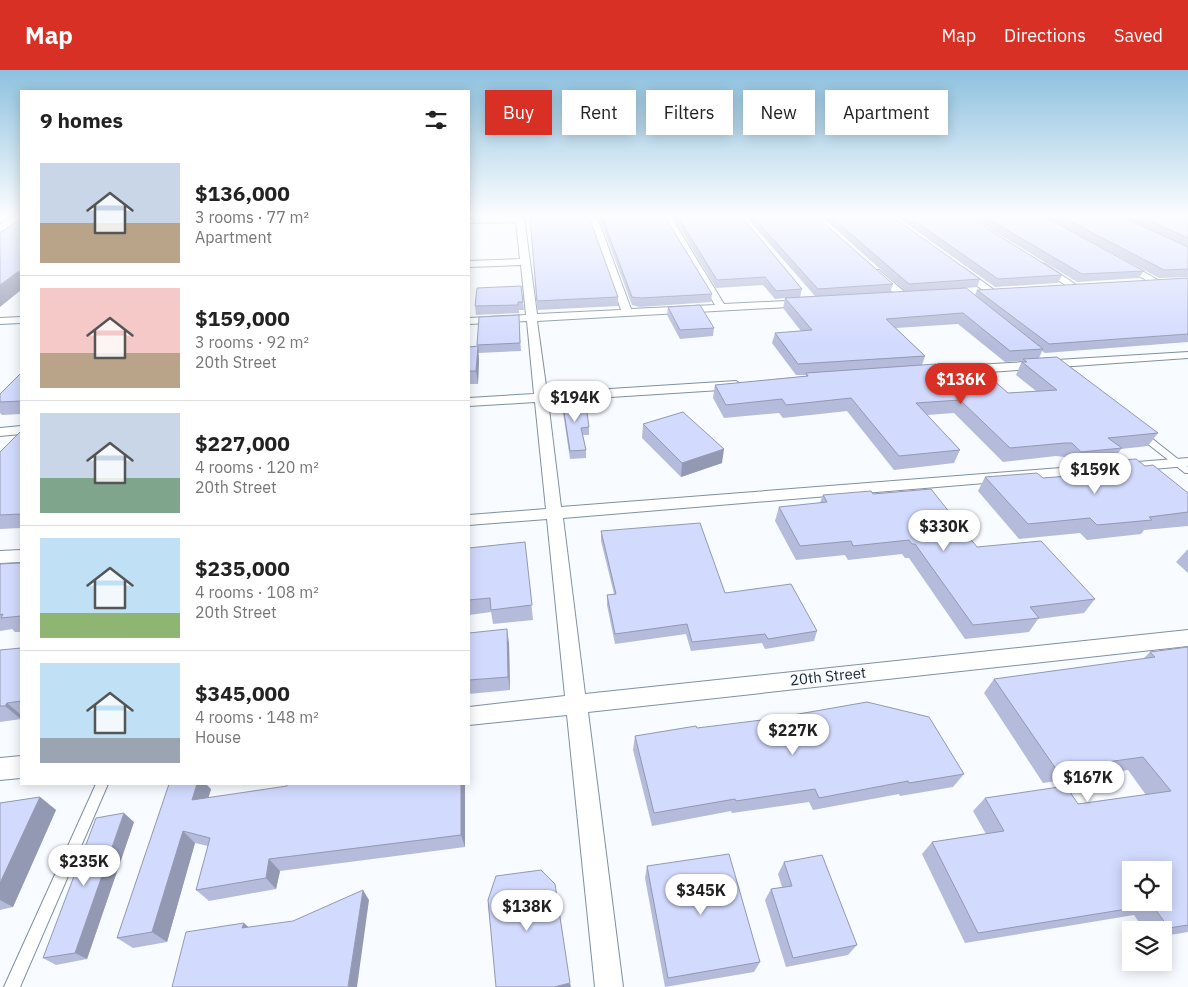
<!DOCTYPE html>
<meta charset="utf-8">
<style>
:root{--surface:#fff;--page:#f6f6f6;--text:#222;--muted:#767676;--line:#e0e0e0;--accent:#d93025}
body{margin:0;font-family:"IBM Plex Sans",sans-serif;background:var(--page);color:var(--text);height:100vh;display:flex;flex-direction:column;font-size:19px;white-space:nowrap}
*{box-sizing:border-box;margin:0}
p{font-size:16px;color:var(--muted)}
.icon{flex:none;width:28px;height:28px;fill:none;stroke:currentColor;stroke-width:2;stroke-linecap:round;stroke-linejoin:round}
.map{position:relative;flex:1;overflow:hidden}
.sheet{position:absolute;left:20px;top:20px;width:450px;height:695px;display:flex;flex-direction:column;background:var(--surface);border-radius:0px;box-shadow:0 2px 12px #0003}
.sheet>*{flex:none}
.banner{position:absolute;left:485px;top:20px;width:475px;height:45px;display:flex;gap:10px}
.controls{position:absolute;left:1122px;top:791px;display:grid;gap:10px}
.controls a{display:grid;place-items:center;width:50px;height:50px;border-radius:0px;background:var(--surface);box-shadow:0 2px 12px #0003;font-size:25px}
.price{position:absolute;translate:-50% -42px;padding:0 11px;border-radius:18px;background:#fff;color:#222;font-size:16px;line-height:32px;filter:drop-shadow(0 1px 2px #0008)}
.price::after{content:'';position:absolute;left:50%;top:30px;width:15px;height:11px;margin-left:-8px;background:inherit;clip-path:polygon(0 0,100% 0,50% 100%)}
.price.selected{background:var(--accent);color:#fff}
ul{padding:0;list-style:none}
li{display:flex;align-items:center;gap:15px;height:125px;padding:0 20px}
li+li{border-top:1px solid var(--line)}
li span{display:grid;place-items:center;flex:none;width:140px;height:100px;border-radius:0px;color:#555}
li>.icon{margin-inline-start:auto}
span .icon{width:60px;height:60px;fill:#fffc;stroke-width:1}
li b{font-size:21px}
h2{display:flex;justify-content:space-between;align-items:center;height:60px;padding:0 20px;font-size:21px}
.chip{padding:0 18px;border-radius:0px;background:var(--surface);box-shadow:0 2px 12px #0003;font-size:18px;line-height:45px}
.chip.selected{background:var(--accent);color:#fff}
header{display:flex;align-items:center;gap:30px;box-sizing:border-box;height:70px;padding:0 25px;background:var(--accent);color:#fff}
header strong{font-size:24px}
nav{display:flex;gap:28px;margin-inline-start:auto;font-size:18px}
.map>svg:first-child{display:block}
</style>
<header>
<strong>Map</strong>
<nav><a>Map</a><a>Directions</a><a>Saved</a></nav>
</header>
<div class="map">
<svg width="1188" height="917" viewBox="0 0 1188 917">
<rect width="100%" height="100%" fill="#f8fbff"/>
<g fill="none" stroke-linecap="round" stroke-linejoin="round">
<g stroke="#7f90a0" stroke-width="2">
<path id="service" d="M1139,363H1145L1188,397V403H1185L1139,367Z
M96,714H108L20,917H4Z"/>
</g>
<g stroke="#7f90a0" stroke-width="2">
<path id="minor" d="M524,147L537,244L621,240L589,147H597L631,239L715,235L663,147H671L724,234L806,230L811,233L806,236L537,251L547,323L736,311L742,315L736,319L548,331L561,437L1188,388V396L563,448L585,624L1188,560V576L588,642L623,917H595L567,645L469,655V637L565,626L547,449L469,455V445L546,439L535,332L469,336V328L534,324L527,251L469,254V248L526,245L521,195L469,197V191L520,189L516,152L469,153V149Z
M1119,191H1125L1163,213L1155,215L1119,195Z
M1042,193L1045,194L1081,218L1073,220L1039,198L1037,196Z
M958,198H964L997,222L988,224L958,202Z
M873,200H879L908,225V229H900L873,204Z
M21,247V253L0,254V248Z
M1188,282V288L960,304L954,300L960,296Z
M21,356V364L0,366V358Z
M21,480V492L0,493V481Z
M21,686V708L0,710V688Z"/>
</g>
<g stroke="#7f90a0" stroke-width="2">
<path id="tertiary" d="M12,147H21V150L0,162V154Z"/>
</g>
<use href="#service" fill="#fff" fill-rule="evenodd"/>
<use href="#minor" fill="#fff" fill-rule="evenodd"/>
<use href="#tertiary" fill="#fff" fill-rule="evenodd"/>
</g>
<path fill="#b5bbda" fill-rule="evenodd" d="M530,147L618,227V236L537,240Z
M599,147H665L712,224L711,232L640,237L632,235Z
M673,147H742L802,219L800,227L815,226L746,147H817L893,214L890,222H906L822,147H893L980,209L977,217L946,220L975,225L977,220L1188,208V272L1045,283L1042,281L1039,288L1158,363L1148,376L1121,379L1113,391L1145,396L1188,423V456L1144,460L1141,464L1087,470L1080,463L1019,469L978,421L985,407L1043,408L1086,405L1094,393L1073,395L1064,387L1056,386L1003,392L954,343L927,345L960,380L954,393L894,400L847,341L783,348L779,343L724,348L713,328L715,315L806,306V305H796L772,273L775,263L801,261L783,238L785,228L775,229L763,215L716,218ZM958,254L1005,292L1022,291L1016,305L1036,321L1008,323L941,299L922,295L925,286L896,258Z
M897,147H969L1062,205L1058,213L995,217Z
M971,147H1045L1144,201L1139,208L1077,212Z
M1045,147H1188V207L1159,208Z
M521,216L524,240H519V243L476,245L475,236Z
M668,237L714,258L713,266L680,269L667,245Z
M479,247L519,253L521,281L478,283L479,289L478,314H469V277L478,276Z
M21,303V344L2,345L0,343V324Z
M562,329L577,336L589,357V365H583L586,380V388L570,389L562,336Z
M643,354L722,393L681,407L642,368Z
M21,362V458L0,459V382Z
M873,424L977,477L1095,529L1084,543L1038,549L1029,562L965,569L909,488H905L902,484L848,490L845,485L796,490L775,451L779,437L820,433L823,425Z
M601,461L725,523L817,561L814,571L765,579L762,573L691,581L686,564L615,574L607,535V525L614,524L601,471Z
M525,472L533,550L493,554L491,542L469,545V478Z
M1188,479V503L1176,492Z
M21,493V562H15L12,559L0,561V494Z
M469,563L509,573L510,620L469,624Z
M1188,577V862L1164,866V860H1144L1134,845L965,873L922,784L932,772L986,764L973,741L985,728L1078,734L1146,725L1128,700L1043,713L984,623L994,609L1143,589L1150,582Z
M21,578V649L0,652V580Z
M697,658L964,704L953,717L900,726L899,724L813,740L809,732L732,743L731,741L652,756L633,680L635,666Z
M169,714L211,719L208,728L465,714V777L280,801L276,819L209,831L196,820L208,776L195,773L167,872L133,878L117,868Z
M40,727L56,740L13,837L0,840V733Z
M134,752L87,889L56,895L43,888Z
M784,792L857,875L848,885L786,897L765,830L771,819L782,817L778,804Z
M647,796L760,892L754,902L665,917L645,808Z"/>
<path fill="#9399b2" d="M19,201L21,205V220L0,237V215Z
M478,276L479,289L478,314L476,301Z
M724,379L722,393L681,407L682,393Z
M507,559L509,573L510,620L508,607Z
M7,633L21,645V649L5,636Z
M197,714H206L211,719L204,743L192,730Z
M461,714H465V777L461,765Z
M40,727L56,740L13,837L0,830V813Z
M124,743L134,752L87,889L75,883Z
M183,761L195,773L167,872L152,862Z
M269,789L280,801L276,819L266,808Z
M363,820L369,830L357,917H348Z
M244,853L254,862L242,858Z
M570,913L571,917H554Z"/>
<path fill="#d2dafe" stroke="#9399b2" fill-rule="evenodd" d="M530,147H589L618,227L537,231Z
M602,147H665L712,224L641,228L632,227Z
M678,147H742L802,219L776,221L765,207L717,210Z
M753,147H817L893,214L818,219Z
M831,147H893L980,209L909,214Z
M909,147H969L1062,205L998,209Z
M985,147H1045L1144,201L1082,204Z
M1062,147H1122L1188,177V199L1164,200Z
M1141,147H1188V168Z
M21,149V201H19L0,215V163Z
M1188,208V264L1049,274L977,220Z
M521,216L523,232H518V235L475,236L477,218Z
M966,218L1043,279L1010,281L963,243L886,249L925,286L798,294L775,263L812,260L785,228Z
M700,235L714,258L680,260L668,237Z
M519,245L520,273L477,275L479,247Z
M478,276L476,301H469V277Z
M1057,287L1158,363L1108,368L1122,378L1081,382L1072,373H1065L1010,378L960,330L916,333L960,380L899,386L851,328L786,335L782,329L726,335L715,315L808,306L806,303L936,294L941,299L977,296L1008,323L1057,320L1022,292H1027L1023,289Z
M21,303V331L0,332V324Z
M574,326L577,336H586L589,357L581,358L586,380L570,381L562,329Z
M683,342L724,379L682,393L643,354Z
M20,362H21V444L0,445V382Z
M1136,389L1145,396L1153,395L1188,423V442L1149,447L1152,450L1097,455L1090,448L1028,454L985,407L1037,403L1043,408L1106,403L1094,392Z
M931,419L977,477L1041,471L1095,529L1030,537L1039,548L973,555L915,474H912L909,470L853,476L851,471L800,476L779,437L827,432L823,425L871,421L873,424Z
M700,453L725,523L791,514L817,561L768,569L765,564L692,572L687,554L615,564L607,525L616,524L601,461Z
M525,472L532,535L491,540L490,528L469,530V478Z
M21,493V495L20,497H21V546L1,548L3,544L0,545V494Z
M507,559L508,607L469,610V563Z
M1188,577V855L1169,858L1152,835L978,863L932,772L1004,761L985,728L1066,716L1078,734L1171,721L1143,687L1056,699L994,609L1155,587L1150,582ZM1131,800H1164V832H1131Z
M21,578V631L7,633L5,636H0V580Z
M867,632L929,647L964,704L909,713L908,711L819,728L815,719L736,731L735,729L654,743L635,666L696,656L697,658L770,649Z
M169,714H197L192,730L287,716V714H461V765L269,789L266,808L196,820L210,768L183,761L152,862L117,868Z
M40,727L0,813V733Z
M124,743L75,883L43,888L96,748Z
M729,784L760,892L668,908L647,796Z
M822,785L857,875L793,888L771,819L792,816L784,792Z
M541,800L555,814L570,913L554,917H496L488,830L496,806Z
M363,820L348,917H172L186,862L244,853L242,858L293,851Z"/>
<linearGradient id="sky" x2="0" y2="1"><stop stop-color="#8dc1df"/><stop offset="0.53" stop-color="#fcfdff"/><stop offset="1" stop-color="#fcfdff" stop-opacity="0"/></linearGradient>
<rect width="1188" height="275" fill="url(#sky)"/>
<g text-anchor="middle" dominant-baseline="central" stroke-width="4" stroke-linejoin="round" paint-order="stroke">
<g font-size="15" fill="#1d242b" stroke="#f8fbff">
<text transform="translate(828 606) rotate(-6)">20th Street</text>
</g>
</g>
</svg>
<div class="controls">
<a><svg class="icon" aria-label="locate" viewBox="0 0 24 24"><circle cx="12" cy="12" r="6"/><path d="M12 2v4M12 18v4M2 12h4M18 12h4"/></svg></a>
<a><svg class="icon" aria-label="layers" viewBox="0 0 24 24"><path d="M12 4l9 5-9 5-9-5zM3 14l9 5 9-5"/></svg></a>
</div>
<b class="price selected" style="left:961px;top:335px">$136K</b>
<b class="price" style="left:575px;top:353px">$194K</b>
<b class="price" style="left:1095px;top:425px">$159K</b>
<b class="price" style="left:944px;top:482px">$330K</b>
<b class="price" style="left:793px;top:686px">$227K</b>
<b class="price" style="left:1088px;top:733px">$167K</b>
<b class="price" style="left:84px;top:817px">$235K</b>
<b class="price" style="left:701px;top:846px">$345K</b>
<b class="price" style="left:527px;top:862px">$138K</b>
<div class="banner">
<a class="chip selected">Buy</a>
<a class="chip">Rent</a>
<a class="chip">Filters</a>
<a class="chip">New</a>
<a class="chip">Apartment</a>
</div>
<section class="sheet">
<h2>9 homes<svg class="icon" aria-label="filters" viewBox="0 0 24 24"><path d="M4 7h16M4 17h16"/><circle cx="9" cy="7" r="2"/><circle cx="15" cy="17" r="2"/></svg></h2>
<ul>
<li><span style="background:linear-gradient(#c9d6e8 60%,#b9a48a 0)"><svg class="icon" aria-label="home" viewBox="0 0 24 24"><path d="M3 11l9-7 9 7M6 9v11h12V9"/></svg></span><div><b>$136,000</b><p>3 rooms · 77 m²</p><p>Apartment</p></div></li>
<li><span style="background:linear-gradient(#f6c9c9 65%,#b9a48a 0)"><svg class="icon" aria-label="home" viewBox="0 0 24 24"><path d="M3 11l9-7 9 7M6 9v11h12V9"/></svg></span><div><b>$159,000</b><p>3 rooms · 92 m²</p><p>20th Street</p></div></li>
<li><span style="background:linear-gradient(#c9d6e8 65%,#7fa58c 0)"><svg class="icon" aria-label="home" viewBox="0 0 24 24"><path d="M3 11l9-7 9 7M6 9v11h12V9"/></svg></span><div><b>$227,000</b><p>4 rooms · 120 m²</p><p>20th Street</p></div></li>
<li><span style="background:linear-gradient(#bfe0f5 75%,#8fb573 0)"><svg class="icon" aria-label="home" viewBox="0 0 24 24"><path d="M3 11l9-7 9 7M6 9v11h12V9"/></svg></span><div><b>$235,000</b><p>4 rooms · 108 m²</p><p>20th Street</p></div></li>
<li><span style="background:linear-gradient(#bfe0f5 75%,#9aa5b1 0)"><svg class="icon" aria-label="home" viewBox="0 0 24 24"><path d="M3 11l9-7 9 7M6 9v11h12V9"/></svg></span><div><b>$345,000</b><p>4 rooms · 148 m²</p><p>House</p></div></li>
</ul>
</section>
</div>
